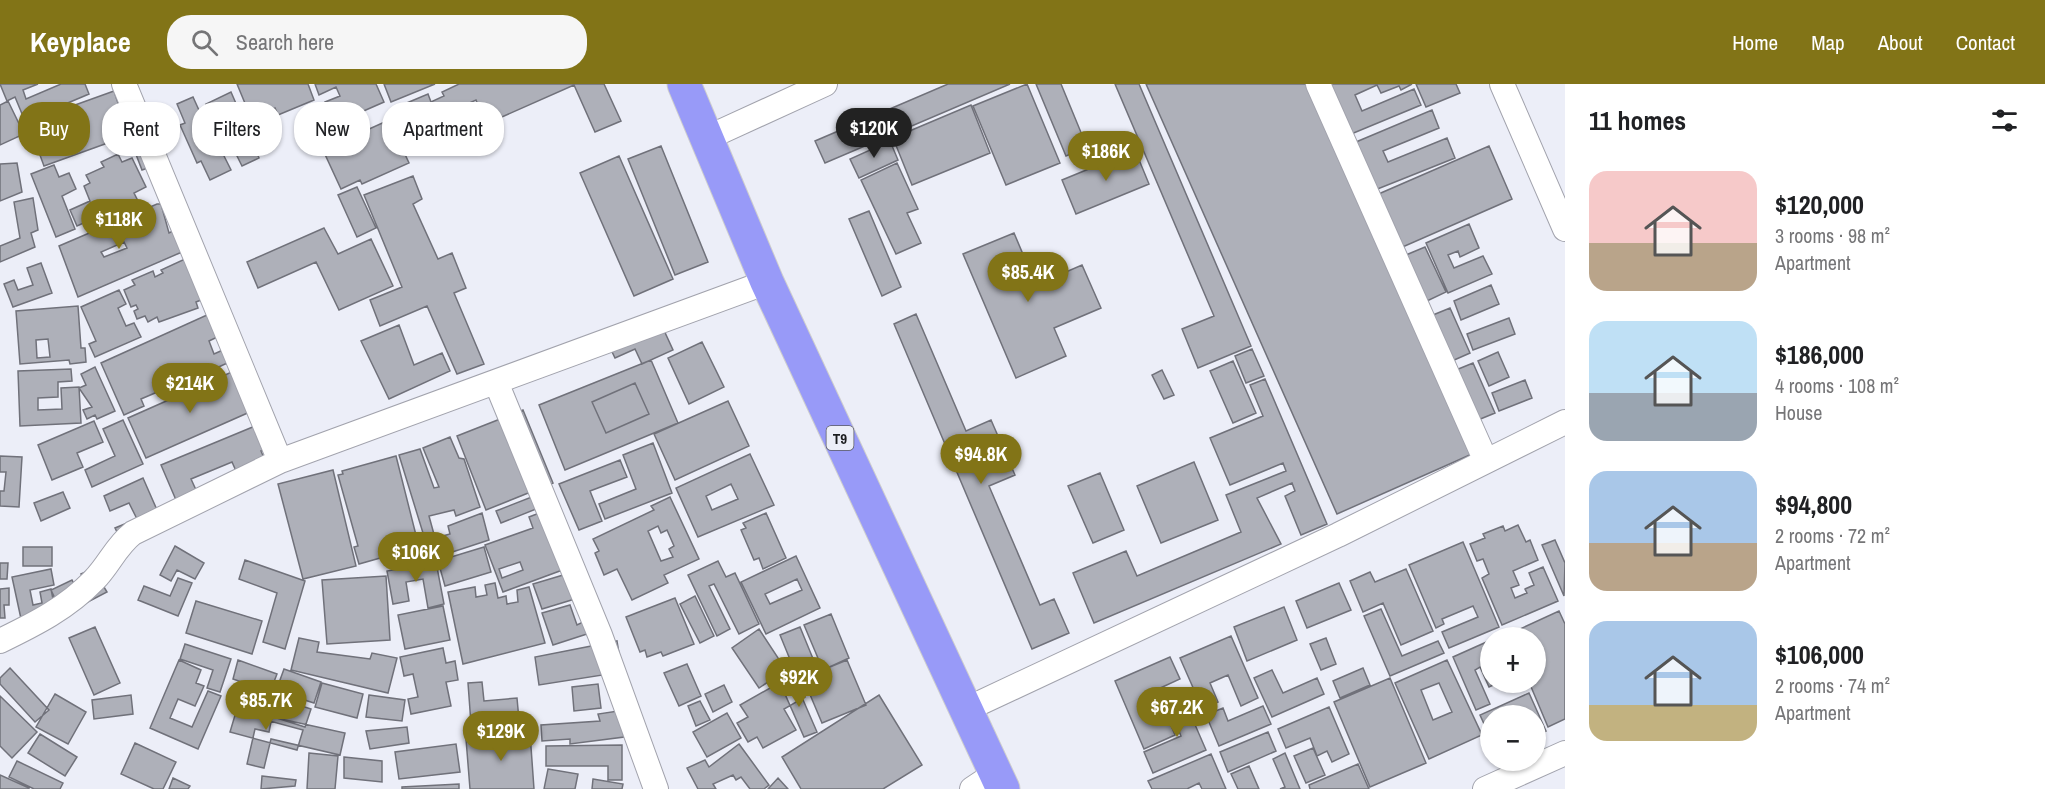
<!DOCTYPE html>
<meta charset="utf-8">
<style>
:root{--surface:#fff;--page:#f6f6f6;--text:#202124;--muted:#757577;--accent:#827417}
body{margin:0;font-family:"Archivo Narrow",sans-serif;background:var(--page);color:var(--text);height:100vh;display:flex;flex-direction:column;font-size:22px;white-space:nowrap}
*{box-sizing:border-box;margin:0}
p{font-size:20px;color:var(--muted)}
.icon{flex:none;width:33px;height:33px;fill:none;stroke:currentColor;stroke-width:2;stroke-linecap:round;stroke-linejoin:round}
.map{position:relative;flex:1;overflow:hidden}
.panel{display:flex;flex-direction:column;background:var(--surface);width:480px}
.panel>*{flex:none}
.banner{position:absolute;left:18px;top:18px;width:570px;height:54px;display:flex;gap:12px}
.fabs{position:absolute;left:1480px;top:543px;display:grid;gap:12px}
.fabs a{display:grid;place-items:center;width:66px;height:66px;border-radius:50%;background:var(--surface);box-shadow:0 2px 4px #0004;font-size:30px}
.price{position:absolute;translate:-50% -51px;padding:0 14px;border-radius:21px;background:var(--accent);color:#fff;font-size:20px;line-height:39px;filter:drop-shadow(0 2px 3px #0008)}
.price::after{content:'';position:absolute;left:50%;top:36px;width:18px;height:14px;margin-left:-9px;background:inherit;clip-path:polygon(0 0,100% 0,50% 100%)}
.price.current{background:#222;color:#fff}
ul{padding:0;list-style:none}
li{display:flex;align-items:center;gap:18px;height:150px;padding:0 24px}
li span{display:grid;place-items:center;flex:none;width:168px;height:120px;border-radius:18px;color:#555}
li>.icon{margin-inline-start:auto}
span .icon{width:72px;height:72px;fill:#fffc;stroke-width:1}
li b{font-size:26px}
h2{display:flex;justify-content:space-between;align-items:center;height:72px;padding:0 24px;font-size:26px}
.tag{padding:0 21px;border-radius:24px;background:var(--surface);box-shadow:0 2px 4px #0004;font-size:21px;line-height:54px}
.tag.current{background:var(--accent);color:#fff}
header{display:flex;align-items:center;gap:36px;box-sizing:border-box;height:84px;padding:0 30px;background:var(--accent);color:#fff}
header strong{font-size:28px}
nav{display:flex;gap:33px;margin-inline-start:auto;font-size:21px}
.search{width:420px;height:54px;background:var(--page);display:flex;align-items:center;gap:15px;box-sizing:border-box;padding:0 21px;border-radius:24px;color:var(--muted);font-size:22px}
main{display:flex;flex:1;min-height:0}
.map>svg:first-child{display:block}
</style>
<header>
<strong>Keyplace</strong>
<div class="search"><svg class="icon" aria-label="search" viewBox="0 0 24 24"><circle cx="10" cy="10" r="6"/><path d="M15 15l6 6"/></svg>Search here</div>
<nav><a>Home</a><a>Map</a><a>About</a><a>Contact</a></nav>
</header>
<main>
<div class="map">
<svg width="1565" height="705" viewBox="0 0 1565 705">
<rect width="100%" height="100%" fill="#eceef8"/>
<path fill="#aeb0b9" stroke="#70717a" stroke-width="1.5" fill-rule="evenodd" d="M0,0H38L23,6L26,15L61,0H85L89,10L25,37L15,13L7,17Z
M237,0H308L314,16L278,31L275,24L265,29L267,35L254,41Z
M315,0H376L384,18L334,40L325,18L340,12L336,3L319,11Z
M384,0H435L391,18Z
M459,0H604L621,37L595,48L574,1L486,40L476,16L447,29L458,52L425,68L416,48L425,44L422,37L411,42L402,21L428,10L431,18L444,12L442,8Z
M948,0H1010L825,79L815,57Z
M1027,0L1060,79L1006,101L973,22Z
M1036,0H1061L1087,63L1066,72Z
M1115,0H1139L1251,262L1198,284L1182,245L1214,232Z
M1146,0H1318L1481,366L1337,430Z
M1332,0H1412L1401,6L1399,2L1381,9L1377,1L1355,11L1362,27L1414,5L1421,21L1344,53L1324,3Z
M1416,0H1456L1460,9L1426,23Z
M114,7L121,28L118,29L127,52L44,82L37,63L86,45L84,40L32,59L25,39Z
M231,8L241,31L245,30L259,60L254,62L259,74L242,82L232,62L221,66L231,86L210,96L201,77L197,79L180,41L185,39L177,20L193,13L203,35L212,31L206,20Z
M8,17L24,50L0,61V21Z
M971,21L990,69L912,101L893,54Z
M1432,26L1439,44L1383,67L1388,78L1447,54L1455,74L1375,106L1356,58Z
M389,36L409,79L362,100L360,96L341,105L323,66L345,56L342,51L365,41L367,46Z
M145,49L148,84L142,86L130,55Z
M890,57L898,76L859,94L850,75Z
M661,62L708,178L675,191L628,75Z
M1489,62L1512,115L1398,165L1374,112Z
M1135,66L1149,100L1076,130L1062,96Z
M118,70L122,78L132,74L146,103L134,109L139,119L101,137L99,132L77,142L70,126L90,117L84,102L90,99L86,91L104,83L101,78Z
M619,72L673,195L634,212L580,89Z
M17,79L22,108L0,117V80Z
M897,79L918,125L907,129L921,159L896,170L861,96Z
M54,81L59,93L69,89L76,105L62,112L75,145L56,153L31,90Z
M413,92L422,115L413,120L438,175L452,169L466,204L454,209L484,280L457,290L427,222L380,242L370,216L402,203L364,111Z
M357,103L376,144L357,153L338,111Z
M33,114L38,146L31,149L35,163L0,178V162L20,154L14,118Z
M157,120H161L169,149L173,147L182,168L78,213L59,162ZM124,158L127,164L104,173L101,168Z
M869,127L901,203L882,212L849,135Z
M1469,140L1479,164L1460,173L1458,167L1448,171L1454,184L1483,172L1492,190L1448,209L1426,159Z
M324,144L338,170L371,155L393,202L339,226L316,178L258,204L247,178Z
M1014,149L1036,201L1082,181L1101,224L1054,244L1066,272L1016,294L963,170Z
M1425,163L1446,208L1427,217L1406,171Z
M185,175L201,216L196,218L198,224L159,238L157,233L148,238L145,232L137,235L134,227L138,225L136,221L131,223L124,206L135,201L132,196L153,187L155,193L163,189L161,186Z
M41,179L52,209L13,223L4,200L14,196L18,206L33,201L27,184Z
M1491,201L1499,220L1461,236L1454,217Z
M119,206L126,220L118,224L126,242L134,239L141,253L95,273L89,260L96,257L81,223Z
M78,222L81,264H85L86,278L70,280L69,276L20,280L16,227ZM48,255L50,273L37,274L36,256Z
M1450,224L1470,269L1452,277L1433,231Z
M218,226L228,248L209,257L214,270L223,266L234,276L190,296L188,293L171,301L168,295L159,299L162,306L141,315L144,322L124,331L101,279Z
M656,229L673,266L642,280L635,265L615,274L605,253Z
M916,230L966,347L991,336L1015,391L989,402L1040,521L1054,515L1069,549L1032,565L894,240Z
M1509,234L1515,250L1473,266L1467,250Z
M399,241L414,281L442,269L450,287L389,315L361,257Z
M702,258L724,303L689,320L668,274Z
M1252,265L1264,292L1246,299L1235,272Z
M1498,268L1509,293L1489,302L1478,277Z
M651,276L678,339L565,386L539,321ZM635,299L649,330L606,349L592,318Z
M1233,277L1256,329L1233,339L1210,287Z
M1473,279L1495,329L1478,336L1456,286Z
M95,283L115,327L97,335L95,331L87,335L83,326L92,323L79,304L86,301L81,290Z
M71,285L72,297L58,298V313L38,314V326L62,325L61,304L79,303L81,339L20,342L18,287Z
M1162,286L1174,311L1164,315L1152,291Z
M234,287L252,327L146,374L128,334Z
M1265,295L1327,440L1301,451L1285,412L1295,407L1292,399L1257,414L1281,460L1094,539L1073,489L1126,467L1137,492L1241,448L1226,411L1286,387L1283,379L1230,401L1210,354L1263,332L1250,301Z
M1525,296L1532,314L1499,327L1492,309Z
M635,299L649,330L606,349L592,318Z
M728,317L749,362L675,396L654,350Z
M523,326L553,399L486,426L457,352Z
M123,336L143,380L92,403L85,386L115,372L103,345Z
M94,337L103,358L77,369L83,383L52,396L38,361Z
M260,340L270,363L261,367L272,393L244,405L232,378L191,395L196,406L176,416L161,381Z
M450,353L459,374L464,375L480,423L456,432L454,426L429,432L435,454L450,450L448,442L482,429L489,456L431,475L399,371L420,365L434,404L439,403L423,364Z
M653,359L672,409L605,435L599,420L636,405L623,371Z
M750,370L774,421L698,453L676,404ZM731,400L738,415L712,426L706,412Z
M0,372L22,373L19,423L0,422V407H4L6,388H0Z
M396,372L419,463L359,480L354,463L358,462L338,391L343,390L342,387Z
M620,376L627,393L590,407L602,437L579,446L559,400Z
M1194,378L1218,436L1161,459L1137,402Z
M333,386L356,482L303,495L278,400Z
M1100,389L1124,446L1093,459L1068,402Z
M143,394L161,435L120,454L115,444L137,435L129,419L110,427L104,412Z
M547,407L551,419L501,439L496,427Z
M63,408L70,424L41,437L34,419Z
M670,413L699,475L664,491L668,499L632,516L617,485L604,491L595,469L599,467L593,455L654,426L651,422ZM658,442L661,449L667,446L674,462L669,465L673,473L661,477L648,447Z
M555,423L576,481L503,508L485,461L533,444L529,433ZM520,478L523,486L502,494L499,485Z
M766,429L786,474L763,485L759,474L754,476L741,446L746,444L743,439Z
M1518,441L1526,458L1530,456L1538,476L1513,487L1519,501L1511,504L1515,514L1527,509L1525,505L1534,501L1529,489L1543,483L1558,517L1502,541L1482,494L1489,490L1483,475L1477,477L1470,460L1485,454L1483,450L1503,442L1505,447Z
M1555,456L1565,479L1564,512L1542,461Z
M1463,458L1499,543L1449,564L1442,548L1478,533L1473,522L1442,535L1444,540L1436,544L1409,481Z
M175,462L204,479L195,495L177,486L171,497L160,491Z
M23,463H52V482H23Z
M484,463L491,488L445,502L438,477Z
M796,472L820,524L766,550L741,498ZM797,495L802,506L770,520L765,510Z
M245,476L305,497L285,565L263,558L277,509L239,495Z
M718,477L726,493L735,489L759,540L739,550L714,500L709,502L730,545L717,552L688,491Z
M436,478L444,520L428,524L423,495L406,498L409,517L393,520L387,487Z
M0,479H8L7,495H0Z
M51,485L54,501L30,506L33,521L42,519L40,508L51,505L57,535L23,544L12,493Z
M93,485L107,508L63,531L51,506L72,496L78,508L87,504L81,490Z
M1406,485L1433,547L1401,561L1383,519L1363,528L1350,497L1370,488L1375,498Z
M580,486L588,511L542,525L533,500Z
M386,492L390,556L327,560L322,496Z
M178,494L192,499L178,532L138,516L144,502L170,512Z
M495,499L498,514L506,512L507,520L518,518L517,506L529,503L545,559L463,580L448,508L475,503L476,513L487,511L485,501Z
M1339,499L1351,526L1307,544L1296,517Z
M9,504V521H4L5,534H0V505Z
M695,512L714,552L700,559L680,520Z
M675,514L694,560L663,572L661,568L647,573L645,566L640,568L626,533Z
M196,517L262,537L252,570L186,549Z
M570,521L577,541L585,537L590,549L553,561L542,529Z
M443,522L450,556L405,565L398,531Z
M1284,523L1297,556L1247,577L1234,543Z
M1381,525L1402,572L1438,557L1444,569L1390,592L1364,532Z
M1559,527L1565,540V635L1548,643L1529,598H1536V554H1508L1507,551Z
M831,530L849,574L823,586L804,541Z
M95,543L120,599L94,611L69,554Z
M800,543L816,582L796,590L780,551Z
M759,545L786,586L759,604L732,564Z
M1231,552L1258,614L1241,622L1228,591L1210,599L1218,618L1202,624L1180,574Z
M299,554L319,558L317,568L370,575L372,569L397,574L388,609L291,586Z
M1326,554L1336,580L1321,586L1310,560Z
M1491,556V598H1500L1489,603L1480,583L1475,586L1490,620L1476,626L1453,573Z
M617,557L622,588L539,601L535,573Z
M185,560L231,575L220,608L207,604L213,586L180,575Z
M443,564L446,579L455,577L458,596L446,598L451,622L411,630L408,615L418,613L413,590L404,592L400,573Z
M1170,573L1180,595L1156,606L1175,651L1144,665L1115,597Z
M179,576L201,586L196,599L204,602L195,622L178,615L170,634L192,643L208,607L221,612L198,665L150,644Z
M238,576L277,590L270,608L233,595Z
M847,576L866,621L822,639L803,594Z
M1447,576L1482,651L1429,675L1395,599ZM1439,599L1452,628L1433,636L1421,606Z
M687,580L701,612L679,622L664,589Z
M10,584L49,626L35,638L0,600V594Z
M1363,584L1370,601L1340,614L1333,597Z
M284,585L321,598L314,619L276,607Z
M1272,586L1283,609L1317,594L1324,610L1272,633L1254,594Z
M793,591L805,613L784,625L796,646L763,664L757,653L748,658L737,639L748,633L740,621Z
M1390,594L1426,679L1370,703L1334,618Z
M794,595L817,648L804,653L781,601Z
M482,598L484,617L517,614L519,636L471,640L468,599Z
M322,599L363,610L357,634L315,623Z
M598,600L601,624L574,627L572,603Z
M724,601L732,618L713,628L705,610Z
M242,603L311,625L305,643L236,621Z
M1180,606L1206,666L1153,689L1144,668L1181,652L1165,613Z
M1529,609L1546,647L1536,651V632H1491V655L1480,631Z
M55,610L86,628L68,660L36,643Z
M131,611L133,630L94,635L92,616Z
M369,611L405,616L402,637L366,633Z
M879,611L922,681L883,705H801L782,673Z
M0,612L37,648L12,674L0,662Z
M700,617L710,636L696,642L688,622Z
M1263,622L1271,640L1219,662L1206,631L1223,624L1228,637Z
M1329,623L1349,670L1332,678L1327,667L1317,672L1310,654L1286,664L1278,645Z
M618,627L624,653L570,660V655L542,657L541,641L600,637L598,630Z
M236,628L303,646L297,666L230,648Z
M727,629L741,654L707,673L693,648Z
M272,633L345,649L340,671L271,655L264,684L247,680L255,645L269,648Z
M407,643L409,659L370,665L366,647Z
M1268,648L1276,667L1228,688L1220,668Z
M530,649L534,705H470L466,655Z
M40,650L77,673L65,692L28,669Z
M135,659L176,678L163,705H154L121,690Z
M456,660L460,688L399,695L395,668Z
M739,660L769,701L764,705H750L741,693L736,696L733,691L713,700L716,705H698L687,684L705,676L709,683Z
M622,661V696H608V682H546V662Z
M1313,664L1325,691L1306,699L1294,672Z
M309,669L338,672L335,705H307Z
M1285,669L1300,705H1280L1285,703L1273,675Z
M1211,670L1226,705H1202L1199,699L1187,705H1152L1148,697Z
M344,673L382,677V698L344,694Z
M17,677L63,699L60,705H34L9,693Z
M1358,680L1369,705H1310L1309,701Z
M1249,682L1259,705H1238L1231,690Z
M548,685L578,690L575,705H544Z
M0,691L29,704V705H0Z
M262,692L296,696L295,702L261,705Z
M173,694L190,702L188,705H169Z
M778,694L788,705H768Z
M593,695L623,700L622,705H592Z
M459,700V705H402V703Z"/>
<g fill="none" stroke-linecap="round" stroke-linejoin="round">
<g stroke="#a2a3ad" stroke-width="26">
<path id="minor" d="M124,0L280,377
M1318,0L1485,375
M1502,0L1565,145
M707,54L825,0
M496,298L600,551L656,705
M0,557C35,540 67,524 94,496C109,481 116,462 133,449L280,377L767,198
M967,625L1338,451L1565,338
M972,705L996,689
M1485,705L1565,669"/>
</g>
<g stroke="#cdcdce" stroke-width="35">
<path id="trunk" d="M684,0L767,198L1003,705"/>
</g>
<use href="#minor" stroke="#fff" stroke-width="24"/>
<use href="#trunk" stroke="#989af8" stroke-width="33"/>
</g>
<g text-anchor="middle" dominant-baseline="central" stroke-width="6" stroke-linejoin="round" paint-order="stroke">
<rect fill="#eceef8" stroke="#5a5b60" stroke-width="1.5" x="826.5" y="342" width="27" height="24" rx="4.5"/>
<g font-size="15" font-weight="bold" fill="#1b1c1f">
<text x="840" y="354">T9</text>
</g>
</g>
</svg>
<div class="fabs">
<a>+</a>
<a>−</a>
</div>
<b class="price current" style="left:874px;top:75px">$120K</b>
<b class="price" style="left:1106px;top:98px">$186K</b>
<b class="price" style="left:119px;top:166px">$118K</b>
<b class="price" style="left:1028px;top:219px">$85.4K</b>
<b class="price" style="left:190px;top:330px">$214K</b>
<b class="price" style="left:981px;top:401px">$94.8K</b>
<b class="price" style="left:416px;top:499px">$106K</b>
<b class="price" style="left:799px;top:624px">$92K</b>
<b class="price" style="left:266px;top:647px">$85.7K</b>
<b class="price" style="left:1177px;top:654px">$67.2K</b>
<b class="price" style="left:501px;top:678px">$129K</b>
<div class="banner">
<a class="tag current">Buy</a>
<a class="tag">Rent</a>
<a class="tag">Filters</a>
<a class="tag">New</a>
<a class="tag">Apartment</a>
</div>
</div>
<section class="panel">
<h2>11 homes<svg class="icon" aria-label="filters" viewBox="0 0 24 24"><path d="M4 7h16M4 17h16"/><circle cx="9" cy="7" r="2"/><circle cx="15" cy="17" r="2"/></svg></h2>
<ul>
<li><span style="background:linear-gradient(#f6c9c9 60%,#b9a48a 0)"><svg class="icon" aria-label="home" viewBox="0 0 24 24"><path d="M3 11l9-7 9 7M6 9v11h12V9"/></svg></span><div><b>$120,000</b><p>3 rooms · 98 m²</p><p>Apartment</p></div></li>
<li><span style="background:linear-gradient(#bfe0f5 60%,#9aa5b1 0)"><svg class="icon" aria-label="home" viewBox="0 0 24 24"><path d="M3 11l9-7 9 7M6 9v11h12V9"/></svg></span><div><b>$186,000</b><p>4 rooms · 108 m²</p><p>House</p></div></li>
<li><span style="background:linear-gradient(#a9c7e8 60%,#b9a48a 0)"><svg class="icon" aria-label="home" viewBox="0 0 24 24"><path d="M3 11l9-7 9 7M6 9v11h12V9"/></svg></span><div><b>$94,800</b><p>2 rooms · 72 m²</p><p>Apartment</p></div></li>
<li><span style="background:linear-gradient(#a9c7e8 70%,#c2b280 0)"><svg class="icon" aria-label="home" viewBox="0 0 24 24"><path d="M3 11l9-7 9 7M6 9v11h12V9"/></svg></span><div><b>$106,000</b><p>2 rooms · 74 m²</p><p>Apartment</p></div></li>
</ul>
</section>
</main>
